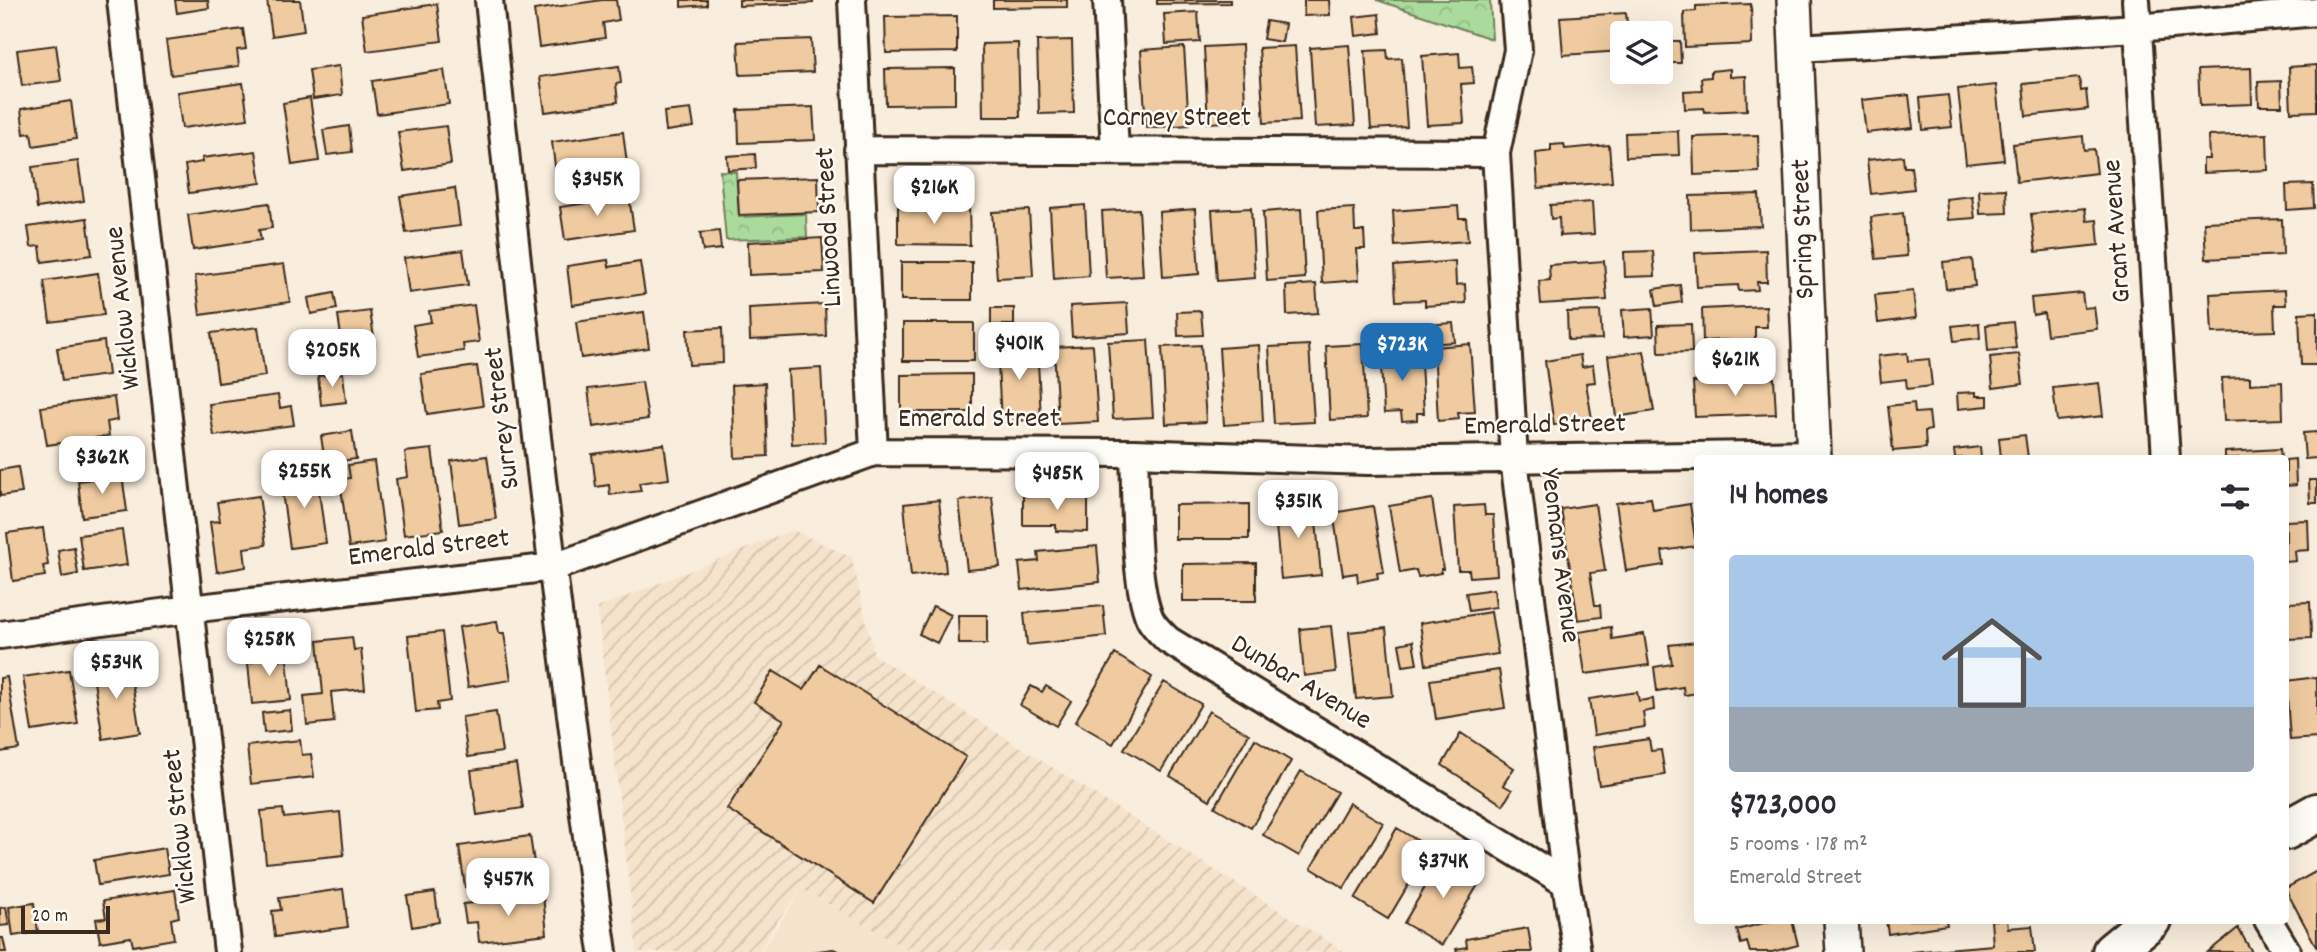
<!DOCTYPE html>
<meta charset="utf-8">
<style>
:root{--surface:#fff;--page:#f7f7f7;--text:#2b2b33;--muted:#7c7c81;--line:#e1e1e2;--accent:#1f6fb2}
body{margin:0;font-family:Dekko,sans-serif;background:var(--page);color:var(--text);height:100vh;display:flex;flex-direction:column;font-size:26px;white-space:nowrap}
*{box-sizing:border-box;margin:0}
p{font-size:23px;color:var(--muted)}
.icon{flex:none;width:38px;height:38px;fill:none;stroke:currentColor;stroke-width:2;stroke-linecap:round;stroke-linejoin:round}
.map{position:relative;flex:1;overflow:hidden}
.panel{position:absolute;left:1694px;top:455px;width:595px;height:469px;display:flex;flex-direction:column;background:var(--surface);border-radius:7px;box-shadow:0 7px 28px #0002}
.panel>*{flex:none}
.buttons{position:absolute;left:1610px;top:21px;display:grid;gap:14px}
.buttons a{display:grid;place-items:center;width:63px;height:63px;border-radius:7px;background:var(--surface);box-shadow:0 7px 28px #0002;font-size:35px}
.scale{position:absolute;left:21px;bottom:18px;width:89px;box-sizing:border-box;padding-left:7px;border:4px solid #3b2a1e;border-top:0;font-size:19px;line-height:24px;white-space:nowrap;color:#3b2a1e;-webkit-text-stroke:5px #fdfcf7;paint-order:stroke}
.price{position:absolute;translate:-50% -60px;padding:0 16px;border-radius:14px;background:#fff;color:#222;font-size:23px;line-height:46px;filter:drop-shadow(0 2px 4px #0008)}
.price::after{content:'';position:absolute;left:50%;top:42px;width:21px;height:16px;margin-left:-10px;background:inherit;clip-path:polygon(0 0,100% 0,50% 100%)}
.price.selected{background:var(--accent);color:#fff}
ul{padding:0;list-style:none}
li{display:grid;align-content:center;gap:14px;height:371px;padding:0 35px}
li+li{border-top:2px solid var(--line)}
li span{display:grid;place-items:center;height:217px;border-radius:7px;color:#555}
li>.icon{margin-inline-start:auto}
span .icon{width:126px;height:126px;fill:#fffc;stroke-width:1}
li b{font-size:30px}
h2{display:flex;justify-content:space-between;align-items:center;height:84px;padding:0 35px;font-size:30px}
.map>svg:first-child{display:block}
</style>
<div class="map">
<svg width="2317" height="952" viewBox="0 0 2317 952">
<defs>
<pattern id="industrial-furrows" width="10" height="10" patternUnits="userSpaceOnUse" patternTransform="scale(1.75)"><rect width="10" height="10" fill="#f6e3cb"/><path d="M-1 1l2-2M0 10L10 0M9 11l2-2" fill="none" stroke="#d4c3ae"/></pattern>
<pattern id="park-crowns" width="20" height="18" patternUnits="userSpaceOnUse" patternTransform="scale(1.75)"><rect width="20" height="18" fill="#aadb9c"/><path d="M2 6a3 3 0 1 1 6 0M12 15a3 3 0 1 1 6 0" fill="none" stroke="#93bc86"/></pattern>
</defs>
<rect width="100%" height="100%" fill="#f9eddd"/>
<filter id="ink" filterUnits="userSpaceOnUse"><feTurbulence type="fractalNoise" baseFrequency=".0143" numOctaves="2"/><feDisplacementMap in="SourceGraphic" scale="14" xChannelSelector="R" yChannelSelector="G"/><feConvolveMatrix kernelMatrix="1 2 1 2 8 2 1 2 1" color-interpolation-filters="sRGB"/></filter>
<g filter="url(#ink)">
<path fill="#f6e3cb" d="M802,889L911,952H761Z"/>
<path fill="url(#industrial-furrows)" d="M793,530L852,558L874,655L1345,952H911L802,889L775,924L759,952H637L597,608Z"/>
<path fill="url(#park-crowns)" stroke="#72825d" stroke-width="2" d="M1378,0H1490L1492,39L1377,0Z
M720,171L736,172L739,217L806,214L807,237L726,240Z"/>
<path fill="#f0cba1" stroke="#3b2a1e" stroke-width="2" d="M175,0H208L209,8L177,13Z
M267,0H300L304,31L272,36Z
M602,0H616L619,20L603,23L605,38L539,47L534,10Z
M681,0H707V5L681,7Z
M739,0H813V3L739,6Z
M993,0H1067V7L993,8Z
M1157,0H1230V3L1157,4Z
M1304,0H1329L1330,15L1304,16Z
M437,4L442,41L367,51L362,15Z
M1751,4L1752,44L1685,47L1684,12L1696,11V6Z
M1198,12L1200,42L1166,44L1164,14Z
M1626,13L1628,33H1622V51L1563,55L1560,17Z
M1379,14L1381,33L1356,36L1354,17Z
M957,16V52L886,53L885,17Z
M1266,21L1285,24L1282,42L1263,39Z
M243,29L246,49L237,50L239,66L171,75L166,40Z
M811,39L813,72L740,75L738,42Z
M1072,40L1074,113L1039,114L1037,41Z
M1661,41H1680L1681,63H1661Z
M1018,43L1020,117H983L982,44Z
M56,45L61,81L22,86L17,50Z
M1242,45L1246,121L1208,123L1204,47Z
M1349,45L1355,125L1315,127L1310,48Z
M1295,46L1300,121L1264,123L1259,48Z
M1184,47L1189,125L1146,128L1141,50Z
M1387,50L1388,59L1402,58L1407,127L1371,129L1365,51Z
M1459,53L1460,68L1472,67L1474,83L1461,84L1464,123L1427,125L1422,56Z
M2317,65V111L2291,112L2289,67Z
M339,66L342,95L313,99L309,70Z
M619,66L621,83L616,84L618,102L545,112L540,77Z
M955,68V104L886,105L885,69Z
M2251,68L2252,104L2200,106L2198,70Z
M1730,69V77L1746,76L1747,110L1705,112L1704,108L1685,109L1684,91L1702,90L1701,78L1711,77V71Z
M444,70L449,104L377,114L372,81Z
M2079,78L2081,91L2086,90L2088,109L2026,116L2023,84Z
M2281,81L2282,106H2259L2258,82Z
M243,83L248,119L182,128L177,92Z
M1996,85L2004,160L1966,164L1958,89Z
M1909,95L1913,128L1866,133L1862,100Z
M1948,95L1952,127L1923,130L1920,98Z
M310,98L319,161L292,165L283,103Z
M71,101L76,139L33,146L31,133L24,134L21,109Z
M813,107L815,140L739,143L738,110Z
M691,109L694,127L666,131L664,112Z
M349,126L352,152L327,155L323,130Z
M446,126L451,164L404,171L398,132Z
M1678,131L1679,155L1626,157L1625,133Z
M623,132L627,164L556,174L552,142Z
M2267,134L2268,170L2203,173V159H2209L2208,136Z
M1758,135L1759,172L1694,175L1693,137Z
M2083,136L2084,150L2094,149L2097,173L2017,182L2013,144Z
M1564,144L1565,149L1609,145L1612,182L1538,188L1536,153L1551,151V145Z
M256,151L261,183L189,193L185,165L202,162V158Z
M755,154L756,168L728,170L727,156Z
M1903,156L1904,167H1911L1914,189L1871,194L1867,160Z
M78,161L84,201L37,208L32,167Z
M818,177L819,212L739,215L737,180Z
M2313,184L2314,208L2287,210L2286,185Z
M455,188L460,226L406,233L400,196Z
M2006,189L2007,213L1980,214L1979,190Z
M1759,194L1761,226L1691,229L1690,196Z
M1972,196L1975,218L1948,220L1946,199Z
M629,197L634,230L565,240L560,207Z
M1592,202L1594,234L1560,236L1559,218L1551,219L1550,205Z
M269,203L272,228L259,230L261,240L193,250L188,215Z
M1085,205L1089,276L1054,279L1050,208Z
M1458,206L1459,218H1466L1468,241L1395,246L1393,211Z
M898,207H969L970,245L898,244Z
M1251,208L1255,278L1217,281L1212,210Z
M1354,208L1355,231H1364L1365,249H1357L1359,280L1322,283L1318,210Z
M2085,208L2087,221L2097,220L2099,245L2036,252L2031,214Z
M1139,209L1143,276L1106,278L1102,211Z
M1195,209L1199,274L1163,277L1159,212Z
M1301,209L1305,278L1267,281L1263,212Z
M1029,210L1033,276L997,278L992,212Z
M1903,213L1907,256L1876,259L1871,217Z
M87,218L92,255L42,262L40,246L31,247L28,227Z
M2282,219L2283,255L2206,259L2204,222Z
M719,231L721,249L703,251L700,233Z
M822,238L824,272L749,275L748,242Z
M463,250L468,285L409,293L404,258Z
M1766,250L1767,282H1757L1758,290L1739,291L1738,285L1697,287L1695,253Z
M1653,251L1655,276L1625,277L1624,252Z
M1972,259L1975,286L1946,289L1943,262Z
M608,260L609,267L640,262L645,294L572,305L567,266Z
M1455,261L1456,285L1465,284L1466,303L1425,306V300L1396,301L1394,266Z
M1604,261L1607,300L1541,304L1539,281L1550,280L1549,265Z
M901,262H972V300H901Z
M284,264L290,302L200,315L195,276Z
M98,273L104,315L50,322L44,281Z
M1316,284L1318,313L1287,315L1286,286Z
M1680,285L1682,302L1657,306L1654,289Z
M2285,290L2286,305H2274L2275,331L2212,333L2210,294Z
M1913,291L1916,318L1878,323L1875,295Z
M334,293L337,309L311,314L308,298Z
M2082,293L2084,308L2094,307L2097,329L2047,335L2044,313L2033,315L2031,298Z
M1127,303L1129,333L1072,337L1070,306Z
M825,304L826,336L750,340L749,308Z
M474,305L479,342L463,344L464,351L418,357L413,325L431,322L429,311Z
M1766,306L1767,327H1755V346L1726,348V340L1703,341L1702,309Z
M991,308H1014V325H991Z
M1652,308L1654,335L1624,337L1622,310Z
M370,311L375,345L343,350L338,315Z
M1201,311L1203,335L1178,336L1177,312Z
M1600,311L1602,339L1568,340L1567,312Z
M644,312L649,348L581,358L576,322Z
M2317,312V365H2301L2299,313Z
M2013,322L2016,348L1988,351L1986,325Z
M903,323H974V361H903Z
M1453,323L1455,342L1428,344L1426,325Z
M1979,323L1980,338L1954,341L1952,326Z
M1691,324L1692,352L1659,353L1658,325Z
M258,327L265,376L218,383L211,333Z
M722,328L723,363L689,365L687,330Z
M1148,340L1153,417L1113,419L1108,342Z
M104,341L108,375L62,381L57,348Z
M1037,343L1041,419L1001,422L997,345Z
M1363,344L1367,418L1330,420L1326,346Z
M1470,344L1475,412L1458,413L1459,419L1438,421L1434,347Z
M1093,345L1098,422L1058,424L1054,347Z
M1201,345L1206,422L1166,424L1162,347Z
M1259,345L1263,422L1224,425L1219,348Z
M1309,345L1314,422L1274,424L1269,347Z
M1420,348L1424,413H1417V420L1402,421L1401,412L1384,413L1380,351Z
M1644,351L1654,411L1616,417L1608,356Z
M1907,353L1908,361L1929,359L1932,386L1907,389L1906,379L1881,382L1878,356Z
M2019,354L2023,384L1993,388L1990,357Z
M1580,355L1582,367L1593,365L1595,382L1586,383L1592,419L1554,425L1545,361Z
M477,366L483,406L427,414L421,374Z
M821,368L825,442L792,444L788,370Z
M343,373L346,402L321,405L318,376Z
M972,374V412H901V375Z
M2250,377V384L2282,382L2283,419L2224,421L2222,378Z
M1774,378L1776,414L1695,417L1693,382Z
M642,382L648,419L593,427L588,389Z
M765,383L768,456L735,458L732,385Z
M2099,383L2103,416L2057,421L2053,388Z
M1976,392V396H1988V406L1958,409L1957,393Z
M278,395L280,408L291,406L294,425L214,436L209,404Z
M114,397L117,420L107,422L109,436L47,445L41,407Z
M1914,403L1915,413L1929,412L1931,430L1925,431L1926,448L1893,451L1888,406Z
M352,431L356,459L325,463L321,436Z
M2317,432V458L2305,459L2303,433Z
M2025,435L2028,458H2001L1999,438Z
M664,444L669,479L639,483L641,491L610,495L609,485L596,487L592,454Z
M1980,447L1981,458H1955L1954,450Z
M432,449L443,530L404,535L396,479L408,477L405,452Z
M2280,449L2281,458H2225V452Z
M487,456L496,519L459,524L451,461Z
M2295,459L2296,485L2286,486V460Z
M374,461L385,542L349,547L340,480L350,478L348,465Z
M18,467L22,493L0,496V470Z
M316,470L326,543L290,548L281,485L291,484L290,474Z
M122,475L127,511L82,517L78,481Z
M2309,480H2317V503H2310Z
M259,496L266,545L244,548L246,567L217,572L210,522L220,521L217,502Z
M1023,496H1088V532L1056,531V525H1023Z
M992,497L1000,567L967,570L959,501Z
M1651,498L1653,510L1690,504L1696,546L1662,551L1664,565L1626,571L1616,503Z
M1432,499L1443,569H1441V573L1418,577L1416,570L1400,573L1389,506Z
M939,500L946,572L911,576L904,504Z
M1314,500L1321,575L1281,579L1274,504Z
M1249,504V539H1175V505Z
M1595,504L1605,571L1590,573L1595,605H1600L1601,617L1578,620L1561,509Z
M1484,505L1485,515H1493L1497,575L1470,577L1469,570H1458L1454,507Z
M1373,506L1384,572L1377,573L1378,578L1358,582L1357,573L1343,575L1333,513Z
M2308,520L2309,550L2295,551L2296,561L2286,562V521Z
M43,528L48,565L43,566L45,576L13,581L7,533Z
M122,530L127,565L84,571L79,535Z
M1097,546L1100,582L1022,590L1019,563L1039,561L1038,552Z
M74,547L78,574L62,577L58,550Z
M1256,563V601H1183V564Z
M1494,589L1496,607L1469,611L1466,593Z
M2310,602L2311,638L2286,639V603Z
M933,606L951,615L937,643L919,634Z
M1103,606L1106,636L1027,645L1024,613Z
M1491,612L1498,654L1426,665L1420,623Z
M958,615H987V644H959Z
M497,621L499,633H504L511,680L468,687L459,627Z
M1331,626L1336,672L1304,676L1300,629Z
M1611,627L1612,639L1644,634L1649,665L1585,674L1579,632Z
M1386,628L1393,696L1356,699L1349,632Z
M442,632L450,701L437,703L438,710L416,712L408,636Z
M352,637L354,650L361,649L365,689L331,692L334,722L307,725L304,696L323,694L318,641Z
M1413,641L1417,664L1403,666L1399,644Z
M1696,642L1698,693L1684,695L1683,687L1657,691L1654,667L1672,664L1669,645Z
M278,651L279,660L287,659L291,700L252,704L248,663L253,662L252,653Z
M1115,654L1152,677L1113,744L1075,722Z
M129,663L140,733L103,739L92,669Z
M820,665L966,757L874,903L727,809L784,720L754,702L773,671L804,690Z
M69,670L78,724L32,731L23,677Z
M1499,670L1505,708L1436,719L1430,680Z
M7,677L19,749L0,752V678Z
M2317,677V738L2290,740L2286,681Z
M1164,682L1201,704L1161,771L1124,749Z
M1031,686L1042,692L1046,686L1071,701L1056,726L1020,705Z
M1637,692L1639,701L1653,699L1654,710L1643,712L1645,727L1594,735L1589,699Z
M290,710L292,730L264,733L262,713Z
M1209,711L1249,734L1210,800L1170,776Z
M496,712L502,752L468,757L462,717Z
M1461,733L1514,768L1503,785L1512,790L1503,805L1442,765Z
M1255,739L1291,761L1251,828L1215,807Z
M1649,739L1651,751L1661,750L1665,775L1599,785L1593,747Z
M300,740L302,755L311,754L314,777L251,784L247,746Z
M516,764L523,808L477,815L471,770Z
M1301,771L1337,792L1299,856L1263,835Z
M1349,803L1383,823L1344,888L1311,868Z
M283,809L284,818L340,812L344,855L266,863L261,811Z
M1397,828L1430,848L1388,919L1355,899Z
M530,836L536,876L465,887L459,846Z
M165,848L169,874L98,885L94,860Z
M1444,855L1482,878L1442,945L1404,923Z
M2317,871V948L2286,890V888Z
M343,889L348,927L275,937L272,911L281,910L279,898Z
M175,890L179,917L171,919L174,939L133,946L131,937L100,942L96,919L106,918L103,901Z
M435,892L439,922L412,927L407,896Z
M543,896L547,934L479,942L477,922L466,923L463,904Z
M34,903L38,932L13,936L9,907Z
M6,907L9,925L0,926V908Z
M1775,920H1792L1798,945L1772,952H1750L1747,942L1741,944L1737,930Z
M1886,920H1946L1947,925L1888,934Z
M1991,920H2007L2008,928L2032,926L2035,952H1910L1993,945Z
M1528,928L1532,952H1457L1456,949L1467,947L1466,939Z
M2238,928L2252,952H2208Z
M0,938H3L6,952H0Z
M833,949L841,952H810H811Z"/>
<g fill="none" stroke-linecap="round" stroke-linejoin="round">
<g stroke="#3b2a1e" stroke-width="32">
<path id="minor" d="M121,0L228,952
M489,0C522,318 558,636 603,952
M852,0L874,452
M1107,0L1115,151
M1514,0L1518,50L1496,153L1514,459L1566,883L1577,952
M2136,0L2166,458
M1798,48L2137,28L2317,12
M858,150L1496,153
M1134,453C1136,495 1134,583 1150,619C1154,627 1162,634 1168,640L1566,883
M0,635L190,609L554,567L874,452L1134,453L1368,461L1814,454
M2268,920L2287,952"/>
</g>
<g stroke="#3b2a1e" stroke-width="38">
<path id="tertiary" d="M1794,0L1814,458
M1841,920L1843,952"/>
</g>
<g stroke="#3b2a1e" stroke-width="44">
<path id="primary" d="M2286,830L2317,813
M2112,952L2151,920"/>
</g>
<use href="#minor" stroke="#fdfcf7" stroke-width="26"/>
<use href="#tertiary" stroke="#fdfcf7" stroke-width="33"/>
<use href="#primary" stroke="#fdfcf7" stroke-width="38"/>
</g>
</g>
<g text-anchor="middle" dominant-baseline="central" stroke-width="5" stroke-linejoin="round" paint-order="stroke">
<g font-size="28" fill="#3b2a1e" stroke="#fdfcf7">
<text x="1177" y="120">Carney Street</text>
<text transform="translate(831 227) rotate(-93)">Linwood Street</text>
<text transform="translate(1805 229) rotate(-92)">Spring Street</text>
<text transform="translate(2119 231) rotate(-94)">Grant Avenue</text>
<text transform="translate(125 308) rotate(-96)">Wicklow Avenue</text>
<text transform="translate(504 418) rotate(-97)">Surrey Street</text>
<text x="979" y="421">Emerald Street</text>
<text transform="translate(1545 427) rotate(-1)">Emerald Street</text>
<text transform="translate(429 550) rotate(-7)">Emerald Street</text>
<text transform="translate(1558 556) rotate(83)">Yeomans Avenue</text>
<text transform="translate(1300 684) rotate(31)">Dunbar Avenue</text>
<text transform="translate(182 826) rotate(-96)">Wicklow Street</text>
</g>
</g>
</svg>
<div class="buttons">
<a><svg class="icon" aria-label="layers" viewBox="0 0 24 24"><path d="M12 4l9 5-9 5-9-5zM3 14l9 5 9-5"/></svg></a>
</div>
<div class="scale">20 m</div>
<b class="price" style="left:597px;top:218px">$345K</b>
<b class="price" style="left:934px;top:226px">$216K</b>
<b class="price" style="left:1019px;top:382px">$401K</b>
<b class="price selected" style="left:1402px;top:383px">$723K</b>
<b class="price" style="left:332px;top:389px">$205K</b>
<b class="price" style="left:1735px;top:398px">$621K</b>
<b class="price" style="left:102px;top:496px">$362K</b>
<b class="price" style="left:304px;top:510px">$255K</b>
<b class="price" style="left:1057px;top:512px">$485K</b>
<b class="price" style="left:1298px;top:540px">$351K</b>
<b class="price" style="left:269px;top:678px">$258K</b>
<b class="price" style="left:116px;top:701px">$534K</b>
<b class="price" style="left:1443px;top:900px">$374K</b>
<b class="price" style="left:508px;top:918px">$457K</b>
<section class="panel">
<h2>14 homes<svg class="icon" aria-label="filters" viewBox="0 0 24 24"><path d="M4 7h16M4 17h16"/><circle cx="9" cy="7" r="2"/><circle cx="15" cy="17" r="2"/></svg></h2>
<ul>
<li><span style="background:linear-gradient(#a9c7e8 70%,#9aa5b1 0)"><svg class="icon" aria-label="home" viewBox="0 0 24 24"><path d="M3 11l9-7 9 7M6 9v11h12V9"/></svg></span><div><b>$723,000</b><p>5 rooms · 178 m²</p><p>Emerald Street</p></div></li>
</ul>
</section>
</div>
